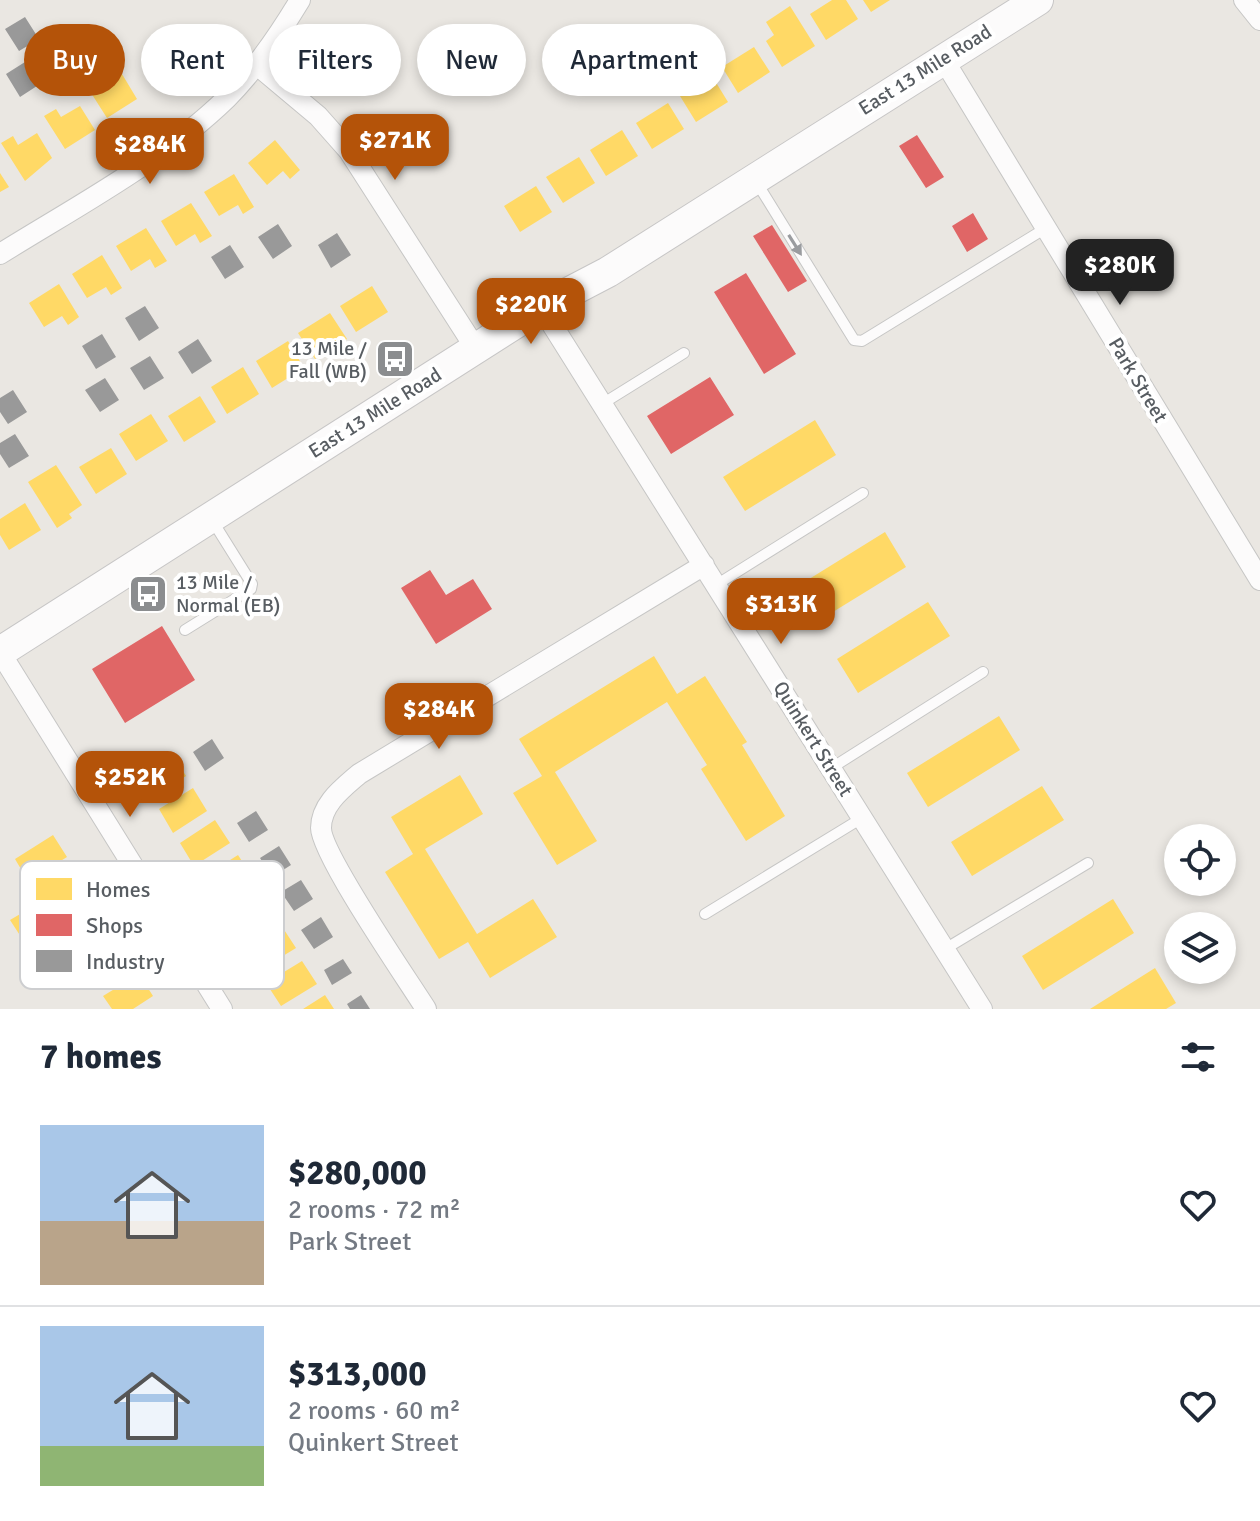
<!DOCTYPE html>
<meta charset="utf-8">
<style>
:root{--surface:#fff;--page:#f6f6f7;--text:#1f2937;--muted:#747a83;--line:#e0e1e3;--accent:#b45309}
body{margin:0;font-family:Signika,sans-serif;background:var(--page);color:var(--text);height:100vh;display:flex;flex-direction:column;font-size:30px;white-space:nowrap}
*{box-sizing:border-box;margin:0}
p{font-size:26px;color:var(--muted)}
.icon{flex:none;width:44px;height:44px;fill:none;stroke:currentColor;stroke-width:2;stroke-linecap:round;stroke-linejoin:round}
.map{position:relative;height:1009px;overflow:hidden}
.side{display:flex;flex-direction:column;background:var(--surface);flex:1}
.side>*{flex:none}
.guide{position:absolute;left:24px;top:24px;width:800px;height:72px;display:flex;gap:16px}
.buttons{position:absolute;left:1164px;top:824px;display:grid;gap:16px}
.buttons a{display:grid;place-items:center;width:72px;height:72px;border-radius:50%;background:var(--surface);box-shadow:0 4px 12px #0003;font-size:40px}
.price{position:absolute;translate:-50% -68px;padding:0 18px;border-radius:16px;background:var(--accent);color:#fff;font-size:26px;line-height:52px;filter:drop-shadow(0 2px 4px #0008)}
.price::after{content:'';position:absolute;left:50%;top:48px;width:24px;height:18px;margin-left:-12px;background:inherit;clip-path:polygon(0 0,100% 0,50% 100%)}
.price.active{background:#222;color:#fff}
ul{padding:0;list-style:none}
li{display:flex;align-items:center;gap:24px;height:200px;padding:0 40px}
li+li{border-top:2px solid var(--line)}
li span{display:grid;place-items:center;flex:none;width:224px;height:160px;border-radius:0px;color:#555}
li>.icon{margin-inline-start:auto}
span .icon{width:96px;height:96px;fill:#fffc;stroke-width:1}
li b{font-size:34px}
h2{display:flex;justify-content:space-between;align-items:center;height:96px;padding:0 40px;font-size:34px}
.chip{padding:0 28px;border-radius:36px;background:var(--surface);box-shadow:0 4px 12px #0003;font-size:28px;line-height:72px}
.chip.active{background:var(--accent);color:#fff}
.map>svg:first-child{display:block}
</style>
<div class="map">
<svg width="1260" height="1009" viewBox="0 0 1260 1009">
<rect width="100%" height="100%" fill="#eae7e2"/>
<path fill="#ffd966" d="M832,0H846L858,19L826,40L810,14Z
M863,0H890L871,12Z
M790,6L815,46L782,67L766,41L774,35L766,22Z
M754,47L770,72L738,93L722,67Z
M122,74L137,99L107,118L86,85L98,77L103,86Z
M712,76L728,102L696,122L680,96Z
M668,103L684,129L652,149L636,123Z
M80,106L95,130L65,149L44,116L56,109L61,117Z
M622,130L638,156L606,176L590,150Z
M37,133L52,158L25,181L1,143L13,136L18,145Z
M275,140L300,170L290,179L283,171L267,185L248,163Z
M579,157L595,183L563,203L546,177Z
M0,173L9,187L0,192Z
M234,174L254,207L243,214L238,205L219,216L204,192Z
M536,186L552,212L520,232L504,206Z
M191,203L212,236L200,243L195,234L176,246L161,221Z
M146,228L167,261L155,268L150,259L131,271L116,246Z
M102,255L122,288L111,295L106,287L87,298L72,274Z
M59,284L79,317L68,325L62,316L44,327L29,303Z
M372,286L388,312L356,332L340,306Z
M330,313L347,339L315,359L298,333Z
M288,341L304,368L272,388L256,361Z
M243,367L259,394L227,414L211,387Z
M200,396L216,422L184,442L168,416Z
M151,414L168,441L136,461L119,434Z
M815,420L836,455L745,511L723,477Z
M111,448L127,474L96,494L79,467Z
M56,465L82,505L69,514L72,518L57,528L28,482Z
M25,503L41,530L9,550L0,535V519Z
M885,532L906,567L815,623L793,589Z
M928,602L950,636L858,693L837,659Z
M654,656L677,694L705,676L747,742L742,745L785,816L746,841L701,769L707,765L667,702L555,772L597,841L557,865L513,793L542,776L519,739Z
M999,716L1020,750L928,807L907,773Z
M172,753L186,776L151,798L137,775Z
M460,775L483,814L425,849L477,934L533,899L557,937L490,978L468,942L439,959L385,872L413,854L391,817Z
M1042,786L1064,820L972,876L951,842Z
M193,788L207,811L173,833L159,809Z
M215,820L230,843L194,866L180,843Z
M53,835L67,857L28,881L15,859Z
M238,855L253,878L217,900L203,877Z
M1113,899L1134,933L1043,990L1022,956Z
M27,910L37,927L21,937L10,920Z
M281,925L296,948L260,970L246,947Z
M302,961L317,984L281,1006L266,983Z
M1155,968L1176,1003L1166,1009H1090Z
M139,974L153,996L133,1009H112L103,996Z
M325,995L334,1009H303Z"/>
<path fill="#e06666" d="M917,135L944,177L926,188L899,146Z
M973,213L988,239L967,252L952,226Z
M772,225L807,281L788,292L753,236Z
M746,273L796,354L764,374L714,292Z
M710,377L734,415L671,454L647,416Z
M430,570L446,595L473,579L492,609L436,644L401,588Z
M162,626L195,680L125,723L92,669Z"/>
<path fill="#999" d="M25,17L39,39L19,51L5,29Z
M72,35L86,57L66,70L52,48Z
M25,62L40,84L20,97L6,74Z
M278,224L292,246L273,259L258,237Z
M337,233L351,255L331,268L318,245Z
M230,245L244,267L225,279L211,257Z
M145,306L159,328L139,341L125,318Z
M102,334L116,357L96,369L82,346Z
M198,339L212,361L192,374L178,352Z
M150,356L164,378L144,390L130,368Z
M105,378L119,400L100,412L85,390Z
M13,390L27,412L8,424L0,412V398Z
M15,434L29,456L9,468L0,454V443Z
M212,739L224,758L205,771L193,752Z
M256,811L268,830L249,842L237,823Z
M279,846L291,865L272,877L260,858Z
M301,880L313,899L294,911L281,892Z
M321,917L333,937L314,949L301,930Z
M343,959L352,973L332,985L324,970Z
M361,995L370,1009H350L347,1004Z"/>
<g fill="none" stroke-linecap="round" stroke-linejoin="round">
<g stroke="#c6c6c5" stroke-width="12">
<path id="lane" d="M757,183L854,340L862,341L1046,228
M602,404L684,353
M716,585L863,493
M185,630L251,589L252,584L212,520
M833,767L983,672
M705,914L862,818
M945,949L1088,863"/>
</g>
<g stroke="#c6c6c5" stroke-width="22">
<path id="street" d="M1244,0L1260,20
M942,57L1260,580
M257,65L318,116L349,151L476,349
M0,254C77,206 161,162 227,98C256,69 279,35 300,0
M541,307L982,1009
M0,652L222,1009
M426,1009C407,979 321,854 321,828C321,804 343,788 359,774L704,565"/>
</g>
<g stroke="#c7c6c6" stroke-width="32">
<path id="secondary" d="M0,652L541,307L608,272L1038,0"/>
</g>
<use href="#lane" stroke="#fcfbfb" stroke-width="10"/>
<use href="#street" stroke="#fcfbfb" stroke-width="20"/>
<use href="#secondary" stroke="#fcfbfb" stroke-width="30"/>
</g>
<defs><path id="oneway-solid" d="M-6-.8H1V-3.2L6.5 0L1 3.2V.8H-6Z" transform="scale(2)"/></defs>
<use fill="#9a9c9f" href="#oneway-solid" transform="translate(795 245) rotate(58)"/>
<defs>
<g id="bus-square" transform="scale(2)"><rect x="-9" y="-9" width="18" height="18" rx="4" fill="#8b8d8f" stroke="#fff"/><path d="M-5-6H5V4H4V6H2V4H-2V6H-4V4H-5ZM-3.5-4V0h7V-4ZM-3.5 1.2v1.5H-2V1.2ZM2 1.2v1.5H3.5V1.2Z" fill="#fff"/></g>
</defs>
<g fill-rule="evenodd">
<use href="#bus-square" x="395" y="359"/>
<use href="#bus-square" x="148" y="594"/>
</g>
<g text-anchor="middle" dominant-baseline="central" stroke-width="8" stroke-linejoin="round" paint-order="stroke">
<g font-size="20" fill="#585d62" stroke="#fff">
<text transform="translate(925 70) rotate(-32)">East 13 Mile Road</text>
<text transform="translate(1138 380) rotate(59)">Park Street</text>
<text transform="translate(375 413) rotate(-32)">East 13 Mile Road</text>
<text transform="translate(813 739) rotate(58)">Quinkert Street</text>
</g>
<g font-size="20" fill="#585d62" stroke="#fff" text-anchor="end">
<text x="367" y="348">13 Mile /<tspan x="367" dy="23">Fall (WB)</tspan></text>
<text x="176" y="582" text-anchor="start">13 Mile /<tspan x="176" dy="23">Normal (EB)</tspan></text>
</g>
</g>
<rect x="20" y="861" width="264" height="128" rx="12" fill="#fff" stroke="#cdced0" stroke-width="2"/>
<rect x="36" y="878" width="36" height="22" fill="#ffd966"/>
<rect x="36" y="914" width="36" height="22" fill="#e06666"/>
<rect x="36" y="950" width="36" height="22" fill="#999"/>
<g font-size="22" fill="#585d62">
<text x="86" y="897">Homes</text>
<text x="86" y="933">Shops</text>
<text x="86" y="969">Industry</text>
</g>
</svg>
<div class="buttons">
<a><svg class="icon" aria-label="locate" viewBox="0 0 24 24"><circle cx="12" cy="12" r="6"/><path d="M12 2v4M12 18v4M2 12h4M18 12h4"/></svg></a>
<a><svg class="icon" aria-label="layers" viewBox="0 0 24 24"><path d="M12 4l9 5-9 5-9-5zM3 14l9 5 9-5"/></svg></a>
</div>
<b class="price" style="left:395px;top:182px">$271K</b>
<b class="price" style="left:150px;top:186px">$284K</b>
<b class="price active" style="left:1120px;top:307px">$280K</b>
<b class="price" style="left:531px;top:346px">$220K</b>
<b class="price" style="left:781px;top:646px">$313K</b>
<b class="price" style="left:439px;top:751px">$284K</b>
<b class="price" style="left:130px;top:819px">$252K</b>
<div class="guide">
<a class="chip active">Buy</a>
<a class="chip">Rent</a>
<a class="chip">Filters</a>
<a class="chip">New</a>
<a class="chip">Apartment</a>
</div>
</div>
<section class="side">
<h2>7 homes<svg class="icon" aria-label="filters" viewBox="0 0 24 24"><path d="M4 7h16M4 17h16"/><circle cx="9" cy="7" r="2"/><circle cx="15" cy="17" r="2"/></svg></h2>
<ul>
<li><span style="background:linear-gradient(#a9c7e8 60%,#b9a48a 0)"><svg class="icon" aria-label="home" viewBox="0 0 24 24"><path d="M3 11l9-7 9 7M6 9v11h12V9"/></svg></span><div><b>$280,000</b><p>2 rooms · 72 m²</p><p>Park Street</p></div><svg class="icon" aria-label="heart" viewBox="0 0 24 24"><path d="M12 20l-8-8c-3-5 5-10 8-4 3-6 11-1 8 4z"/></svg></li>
<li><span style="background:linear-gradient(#a9c7e8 75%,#8fb573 0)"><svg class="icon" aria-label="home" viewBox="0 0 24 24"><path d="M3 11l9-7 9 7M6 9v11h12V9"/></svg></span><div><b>$313,000</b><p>2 rooms · 60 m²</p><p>Quinkert Street</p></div><svg class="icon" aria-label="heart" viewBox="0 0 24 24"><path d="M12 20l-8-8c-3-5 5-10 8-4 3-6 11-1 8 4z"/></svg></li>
</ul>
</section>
